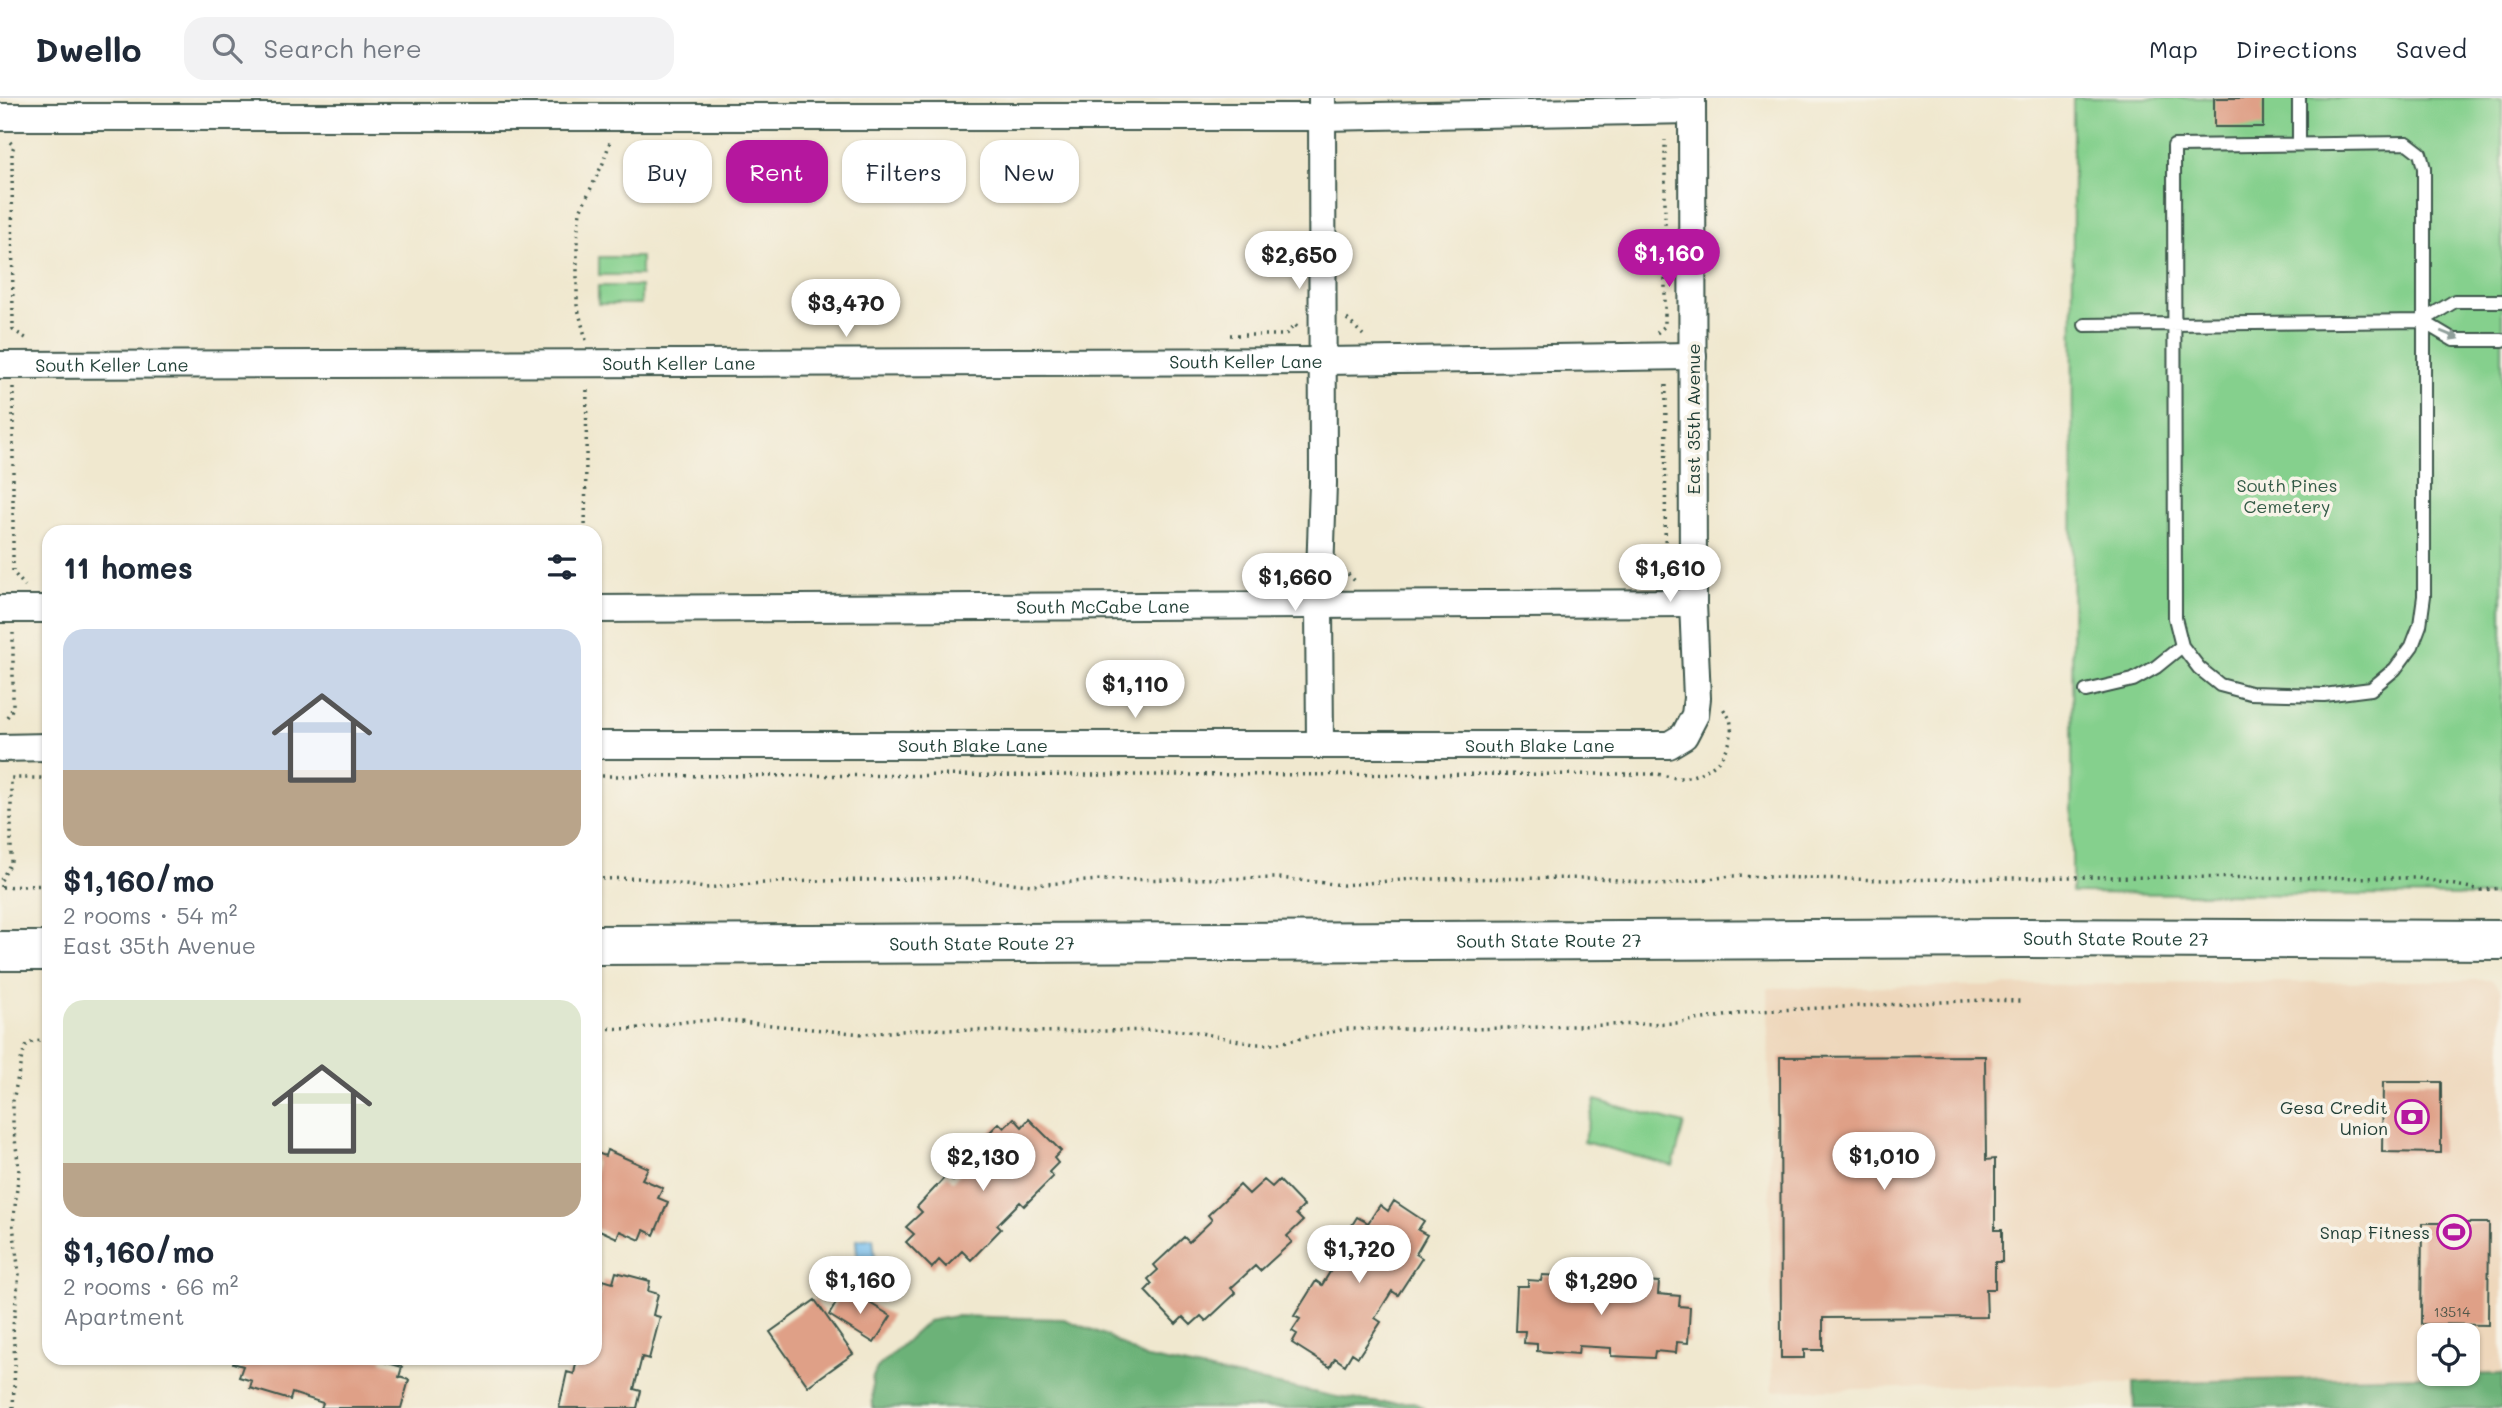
<!DOCTYPE html>
<meta charset="utf-8">
<style>
:root{--surface:#fff;--page:#f2f2f3;--text:#1f2937;--muted:#747a83;--line:#e0e1e3;--accent:#b5179e}
body{margin:0;font-family:Mali,sans-serif;background:var(--page);color:var(--text);height:100vh;display:flex;flex-direction:column;font-size:26px;white-space:nowrap}
*{box-sizing:border-box;margin:0}
p{font-size:23px;color:var(--muted)}
.icon{flex:none;width:38px;height:38px;fill:none;stroke:currentColor;stroke-width:2;stroke-linecap:round;stroke-linejoin:round}
.map{position:relative;flex:1;overflow:hidden}
.side{position:absolute;left:42px;top:427px;width:560px;height:840px;display:flex;flex-direction:column;background:var(--surface);border-radius:21px;box-shadow:0 2px 5px #0004}
.side>*{flex:none}
.top-card{position:absolute;left:623px;top:42px;width:665px;height:63px;display:flex;gap:14px}
.fabs{position:absolute;left:2417px;top:1225px;display:grid;gap:14px}
.fabs a{display:grid;place-items:center;width:63px;height:63px;border-radius:14px;background:var(--surface);box-shadow:0 2px 5px #0004;font-size:35px}
.price{position:absolute;translate:-50% -60px;padding:0 16px;border-radius:24px;background:#fff;color:#222;font-size:23px;line-height:46px;filter:drop-shadow(0 2px 4px #0008)}
.price::after{content:'';position:absolute;left:50%;top:42px;width:21px;height:16px;margin-left:-10px;background:inherit;clip-path:polygon(0 0,100% 0,50% 100%)}
.price.active{background:var(--accent);color:#fff}
ul{padding:0;list-style:none}
li{display:grid;align-content:center;gap:14px;height:371px;padding:0 21px}
li span{display:grid;place-items:center;height:217px;border-radius:21px;color:#555}
li>.icon{margin-inline-start:auto}
span .icon{width:126px;height:126px;fill:#fffc;stroke-width:1}
li b{font-size:30px}
h2{display:flex;justify-content:space-between;align-items:center;height:84px;padding:0 21px;font-size:30px}
.tag{padding:0 24px;border-radius:21px;background:var(--surface);box-shadow:0 2px 5px #0004;font-size:24px;line-height:63px}
.tag.active{background:var(--accent);color:#fff}
header{display:flex;align-items:center;gap:42px;box-sizing:border-box;height:98px;padding:0 35px;background:var(--surface);border-bottom:2px solid var(--line)}
header strong{font-size:33px}
nav{display:flex;gap:38px;margin-inline-start:auto;font-size:24px}
.search{width:490px;height:63px;background:var(--page);display:flex;align-items:center;gap:18px;box-sizing:border-box;padding:0 24px;border-radius:21px;color:var(--muted);font-size:26px}
.map>svg:first-child{display:block}
</style>
<header>
<strong>Dwello</strong>
<div class="search"><svg class="icon" aria-label="search" viewBox="0 0 24 24"><circle cx="10" cy="10" r="6"/><path d="M15 15l6 6"/></svg>Search here</div>
<nav><a>Map</a><a>Directions</a><a>Saved</a></nav>
</header>
<div class="map">
<svg width="2502" height="1310" viewBox="0 0 2502 1310">
<rect width="100%" height="100%" fill="#f7f3e8"/>
<filter id="ink" filterUnits="userSpaceOnUse"><feTurbulence type="fractalNoise" baseFrequency=".0143" numOctaves="2"/><feDisplacementMap in="SourceGraphic" scale="14" xChannelSelector="R" yChannelSelector="G"/><feConvolveMatrix kernelMatrix="1 2 1 2 8 2 1 2 1" color-interpolation-filters="sRGB"/></filter>
<filter id="wash" filterUnits="userSpaceOnUse"><feTurbulence type="fractalNoise" baseFrequency=".00686" numOctaves="4" result="noise"/><feDisplacementMap in="SourceGraphic" scale="28" xChannelSelector="R" yChannelSelector="G"/><feGaussianBlur stdDeviation="1.57" result="paint"/><feColorMatrix in="noise" values="0 0 0 0 0 0 0 0 0 0 0 0 0 0 0 0 0 1.4 0 .05"/><feComposite in="paint" operator="in"/></filter>
<g filter="url(#wash)">
<rect width="100%" height="100%" fill="#f0e8cf"/>
<path fill="#eed7bb" fill-rule="evenodd" d="M2492,882L2502,892V1276L1772,1293L1768,890ZM2429,1237H2468V1276H2429Z"/>
<path fill="#85d08d" stroke="#528660" stroke-width="2" d="M2073,0H2502V796L2494,798L2072,795Z
M599,159H641V177H599Z
M598,188H641V206H598Z
M1595,1002L1684,1026L1673,1068L1584,1044Z"/>
<path fill="#6cb278" stroke="#467856" stroke-width="2" d="M955,1218L1064,1221L1107,1238L1143,1259L1337,1299L1381,1305L1414,1304L1423,1310H873L872,1281L877,1270L928,1223Z
M2502,1276V1310H2134L2133,1285Z"/>
<path fill="#76beee" stroke="#4a7e91" stroke-width="2" d="M873,1140L877,1179L859,1181L856,1142Z"/>
<g id="blocks">
<path fill="#dfa087" d="M2214,0H2263V29H2214Z
M1985,958L1986,1062L1995,1061V1132H2002V1164H1995V1191H1986L1987,1219L1823,1220V1252H1804V1260H1781L1780,959Z
M2383,984H2441V1055L2382,1054Z
M1014,1020L1022,1029L1029,1021L1061,1053L1054,1060L1058,1065L1049,1074L1053,1079L1024,1108L1020,1104L997,1127L1001,1131L971,1162L962,1153L946,1169L939,1162L932,1170L906,1144L914,1136L906,1129L922,1114L917,1109L947,1077L953,1083L975,1059L970,1054L999,1025L1004,1030Z
M607,1052L648,1070L642,1081L663,1090L658,1100L668,1104L654,1137L644,1132L640,1142L620,1133L617,1140L595,1130V1054L605,1058Z
M1264,1082L1272,1089L1279,1082L1304,1108L1296,1116L1303,1123L1287,1138L1292,1144L1260,1173L1255,1168L1231,1190L1236,1195L1206,1223L1201,1218L1191,1227L1183,1219L1176,1226L1145,1193L1152,1186L1148,1181L1158,1172L1154,1167L1184,1139L1189,1144L1212,1122L1208,1117L1240,1087L1249,1096Z
M1394,1103L1424,1123L1418,1132L1427,1137L1416,1156L1422,1160L1398,1197L1392,1193L1375,1220L1381,1224L1358,1259L1352,1255L1345,1267L1335,1260L1330,1269L1292,1245L1297,1236L1292,1233L1300,1221L1294,1218L1316,1183L1322,1187L1339,1159L1334,1156L1357,1119L1368,1125L1380,1107L1388,1113Z
M2422,1125H2489L2488,1227L2421,1226Z
M616,1174L650,1183L648,1193L658,1196L653,1217L660,1219L649,1261L642,1259L634,1291L641,1293L637,1310H559L567,1274L574,1276L577,1260H595V1203H598L603,1182L613,1185Z
M1542,1177L1583,1179V1186L1615,1188V1181L1659,1184L1658,1196L1680,1198L1679,1208L1690,1209L1688,1245L1677,1244L1676,1255L1655,1253L1654,1260L1611,1258V1250L1579,1248L1578,1256L1537,1253V1246L1524,1245L1525,1233H1515L1517,1188H1528V1182L1541,1183Z
M845,1190L891,1218L874,1245L829,1217Z
M815,1202L853,1256L808,1288L770,1234Z
M234,1260H382L381,1263L402,1269L399,1279L409,1282L401,1310H321L323,1305L292,1295L290,1302L250,1290L252,1283L239,1279L243,1268L233,1265Z"/>
</g>
</g>
<g filter="url(#ink)">
<use href="#blocks" fill-opacity="0" stroke="#3e574b" stroke-width="2"/>
<g fill="none" stroke-linecap="round" stroke-linejoin="round">
<g stroke="#3e574b" stroke-width="16">
<path id="lane" d="M2299,0V46
M2407,45L2420,55L2424,70V498L2420,527L2412,548L2395,571L2371,591L2324,597L2250,595L2220,587L2199,570L2182,548L2175,520L2174,48Z
M2502,203H2455L2422,223L2454,242H2502
M2085,227L2422,223
M2086,593L2133,582L2156,569L2182,548"/>
</g>
<g stroke="#3e574b" stroke-width="30">
<g id="street">
<path d="M0,19H1322L1692,12"/>
<path id="s1" d="M0,267L1323,263L1693,258"/>
<path d="M0,511H49"/>
<path id="s2" d="M595,511L1693,505"/>
<path d="M1320,645L1319,508L1323,385L1322,0"/>
<path id="s3" d="M595,647H1669L1684,638L1695,617L1697,600L1693,505L1692,0"/>
<path d="M0,650L49,649"/>
</g>
</g>
<g stroke="#3e574b" stroke-width="42">
<g id="primary">
<path id="s4" d="M595,847L2021,840L2502,842"/>
<path d="M0,853H49"/>
</g>
</g>
<path stroke="#3e574b" stroke-width="3.5" stroke-dasharray="2 5" stroke-linecap="butt" d="M10,44L14,48L12,53L13,232L29,242
M1347,221L1363,237
M1657,235L1665,228V42
M1230,237H1285L1295,227L1298,230
M586,242L577,207V142L580,113L603,65L610,44
M13,289V474L25,488
M585,434L587,288
M1343,471L1355,483
M1658,482L1665,475L1666,283
M7,619L13,610V535
M595,678L1657,676C1664,677 1672,680 1679,680C1709,679 1738,653 1730,621C1728,617 1723,611 1721,607
M595,781L640,780L705,790L776,784L956,780L1032,787L1100,782L1279,780L1343,787L1413,781L1598,780L1662,787L1732,778L1886,782L2076,779L2418,780L2482,792L2502,790
M1,789V782L11,765V680H49
M2,789L49,787
M595,930L632,931L691,923L720,922L863,936L926,931L1027,934L1173,932L1196,934L1254,946H1274L1346,931H1472L1676,925L1758,913L1984,902L2021,903
M13,1310L15,1266L13,1228L19,1176L13,1127L19,1071L13,1026V1003L22,958L27,947L34,943L49,941"/>
<use href="#lane" stroke="#fff" stroke-width="12"/>
<use href="#street" stroke="#fff" stroke-width="26"/>
<use href="#primary" stroke="#fff" stroke-width="38"/>
</g>
<defs><path id="oneway-solid" d="M-6-.8H1V-3.2L6.5 0L1 3.2V.8H-6Z" transform="scale(1.75)"/></defs>
<use fill="#8f9e9a" href="#oneway-solid" transform="translate(2450 237) rotate(22)"/>
</g>
<defs>
<g id="bank-ring" transform="scale(1.75)"><circle r="9.5" fill="#f7f3e8" stroke="#b5179e" stroke-width="1.5"/><path d="M-6-4H6V4H-6ZM0-2.3a2.3 2.3 0 1 0 0 4.6a2.3 2.3 0 1 0 0-4.6Z" fill="#b5179e"/></g>
<g id="stadium-ring" transform="scale(1.75)"><circle r="9.5" fill="#f7f3e8" stroke="#b5179e" stroke-width="1.5"/><path d="M0-5a6.5 5 0 1 0 0 10a6.5 5 0 1 0 0-10ZM-3.5-1.8h7v3.6h-7Z" fill="#b5179e"/></g>
</defs>
<g fill-rule="evenodd">
<use href="#bank-ring" x="2412" y="1019"/>
<use href="#stadium-ring" x="2454" y="1134"/>
</g>
<g text-anchor="middle" dominant-baseline="central" stroke-width="7" stroke-linejoin="round" paint-order="stroke">
<g font-size="14" fill="#4f5649">
<text x="2452" y="1213">13514</text>
</g>
<g font-size="18" fill="#1f3d34" stroke="#f7f3e8">
<text stroke="none"><textPath href="#s1" startOffset="1246">South Keller Lane</textPath></text>
<text stroke="none"><textPath href="#s1" startOffset="679">South Keller Lane</textPath></text>
<text stroke="none"><textPath href="#s1" startOffset="112">South Keller Lane</textPath></text>
<text transform="translate(1693 321) rotate(-90)">East 35th Avenue</text>
<text stroke="none"><textPath href="#s2" startOffset="508">South McCabe Lane</textPath></text>
<text stroke="none"><textPath href="#s3" startOffset="378">South Blake Lane</textPath></text>
<text stroke="none"><textPath href="#s3" startOffset="945">South Blake Lane</textPath></text>
<text stroke="none"><textPath href="#s4" startOffset="1521">South State Route 27</textPath></text>
<text stroke="none"><textPath href="#s4" startOffset="954">South State Route 27</textPath></text>
<text stroke="none"><textPath href="#s4" startOffset="387">South State Route 27</textPath></text>
</g>
<g font-size="18" fill="#335a46" stroke="#f7f3e8">
<text x="2287" y="387">South Pines<tspan x="2287" dy="21">Cemetery</tspan></text>
</g>
<g font-size="18" fill="#1f3d34" stroke="#f7f3e8" text-anchor="end">
<text x="2388" y="1009">Gesa Credit<tspan x="2388" dy="21">Union</tspan></text>
<text x="2430" y="1134">Snap Fitness</text>
</g>
</g>
</svg>
<div class="fabs">
<a><svg class="icon" aria-label="locate" viewBox="0 0 24 24"><circle cx="12" cy="12" r="6"/><path d="M12 2v4M12 18v4M2 12h4M18 12h4"/></svg></a>
</div>
<b class="price active" style="left:1669px;top:191px">$1,160</b>
<b class="price" style="left:1299px;top:193px">$2,650</b>
<b class="price" style="left:846px;top:241px">$3,470</b>
<b class="price" style="left:1670px;top:506px">$1,610</b>
<b class="price" style="left:1295px;top:515px">$1,660</b>
<b class="price" style="left:1135px;top:622px">$1,110</b>
<b class="price" style="left:1884px;top:1094px">$1,010</b>
<b class="price" style="left:983px;top:1095px">$2,130</b>
<b class="price" style="left:1359px;top:1187px">$1,720</b>
<b class="price" style="left:860px;top:1218px">$1,160</b>
<b class="price" style="left:1601px;top:1219px">$1,290</b>
<div class="top-card">
<a class="tag">Buy</a>
<a class="tag active">Rent</a>
<a class="tag">Filters</a>
<a class="tag">New</a>
</div>
<section class="side">
<h2>11 homes<svg class="icon" aria-label="filters" viewBox="0 0 24 24"><path d="M4 7h16M4 17h16"/><circle cx="9" cy="7" r="2"/><circle cx="15" cy="17" r="2"/></svg></h2>
<ul>
<li><span style="background:linear-gradient(#c9d6e8 65%,#b9a48a 0)"><svg class="icon" aria-label="home" viewBox="0 0 24 24"><path d="M3 11l9-7 9 7M6 9v11h12V9"/></svg></span><div><b>$1,160/mo</b><p>2 rooms · 54 m²</p><p>East 35th Avenue</p></div></li>
<li><span style="background:linear-gradient(#dfe7d0 75%,#b9a48a 0)"><svg class="icon" aria-label="home" viewBox="0 0 24 24"><path d="M3 11l9-7 9 7M6 9v11h12V9"/></svg></span><div><b>$1,160/mo</b><p>2 rooms · 66 m²</p><p>Apartment</p></div></li>
</ul>
</section>
</div>
